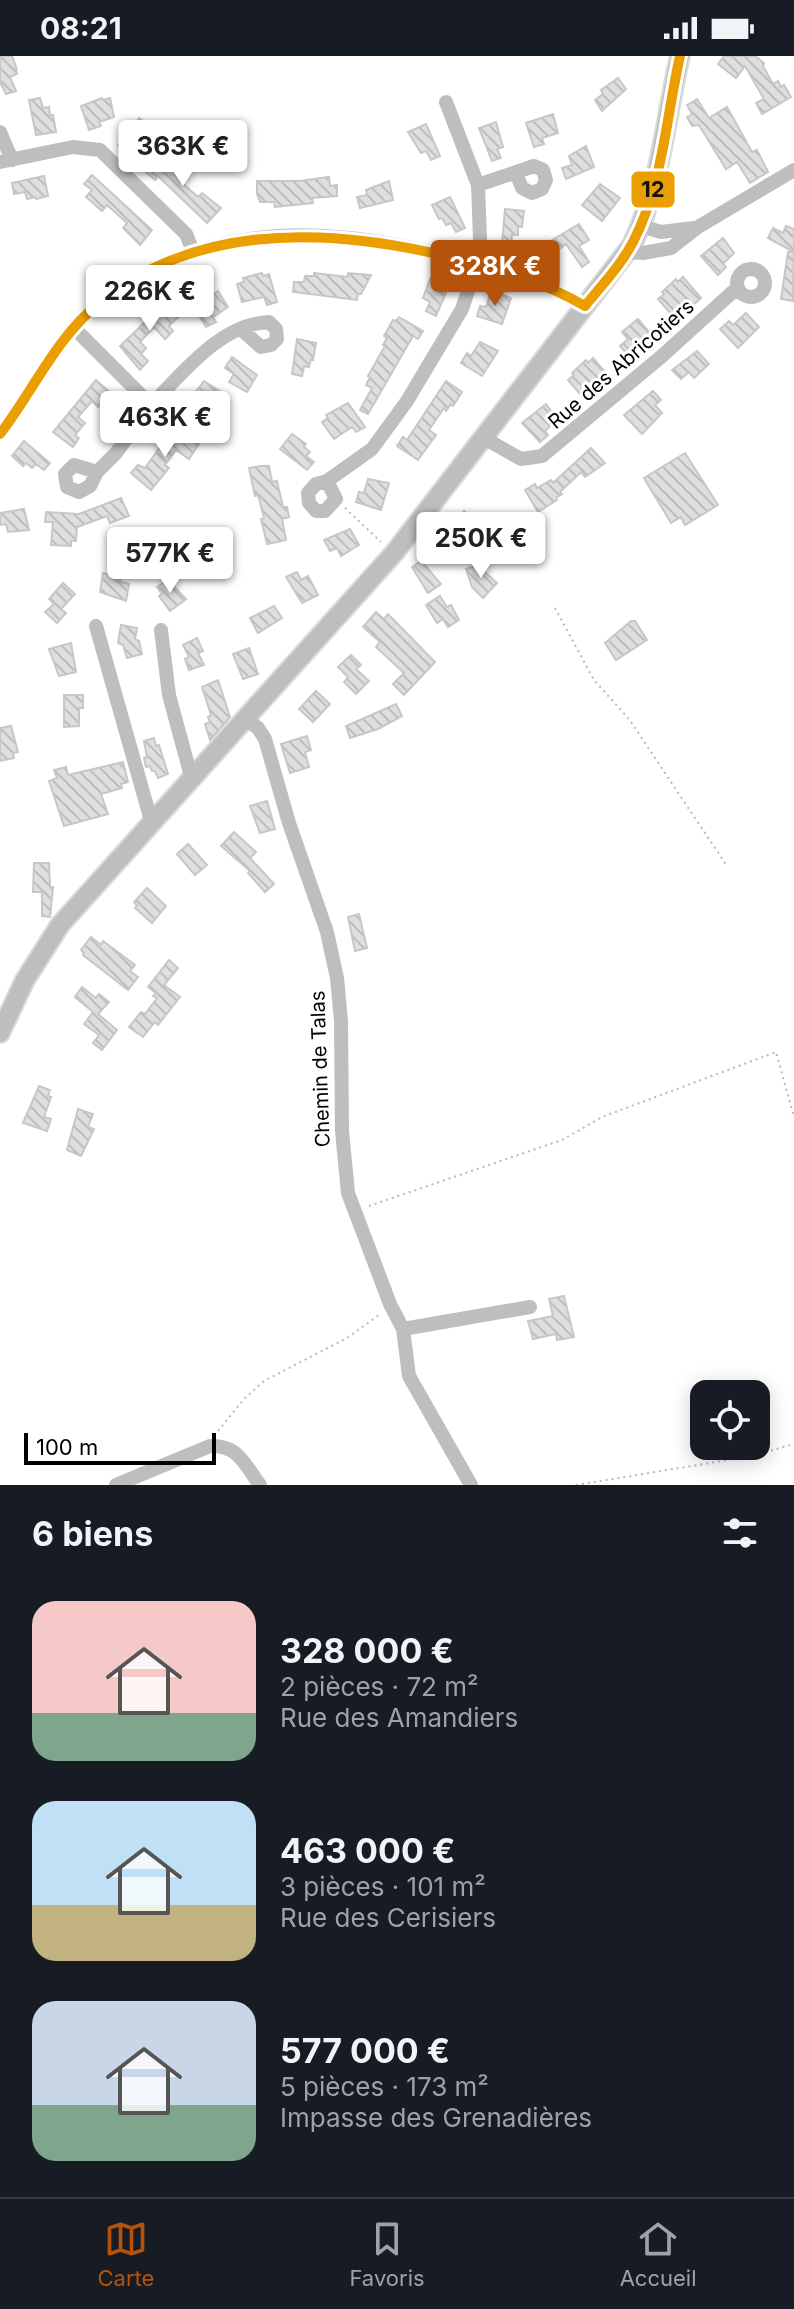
<!DOCTYPE html>
<html lang="fr">
<meta charset="utf-8">
<style>
:root{--surface:#171b24;--page:#20242c;--text:#f1f3f6;--muted:#9ea1a6;--line:#363941;--accent:#b45309}
body{margin:0;font-family:Inter,sans-serif;background:var(--page);color:var(--text);height:100vh;display:flex;flex-direction:column;font-size:30px;white-space:nowrap}
*{box-sizing:border-box;margin:0}
p{font-size:26px;color:var(--muted)}
.icon{flex:none;width:44px;height:44px;fill:none;stroke:currentColor;stroke-width:2;stroke-linecap:round;stroke-linejoin:round}
.map{position:relative;height:1429px;overflow:hidden}
.side{display:flex;flex-direction:column;background:var(--surface);flex:1}
.side>*{flex:none}
.buttons{position:absolute;left:690px;top:1324px;display:grid;gap:16px}
.buttons a{display:grid;place-items:center;width:80px;height:80px;border-radius:16px;background:var(--surface);box-shadow:0 4px 20px #0003;font-size:40px}
.scale{position:absolute;left:24px;bottom:20px;width:192px;box-sizing:border-box;padding-left:8px;border:4px solid #000;border-top:0;font-size:22px;line-height:28px;white-space:nowrap;color:#000;-webkit-text-stroke:6px #fff;paint-order:stroke}
.price{position:absolute;translate:-50% -68px;padding:0 18px;border-radius:8px;background:#fff;color:#222;font-size:26px;line-height:52px;filter:drop-shadow(0 2px 4px #0008)}
.price::after{content:'';position:absolute;left:50%;top:48px;width:24px;height:18px;margin-left:-12px;background:inherit;clip-path:polygon(0 0,100% 0,50% 100%)}
.price.current{background:var(--accent);color:#fff}
ul{padding:0;list-style:none}
li{display:flex;align-items:center;gap:24px;height:200px;padding:0 32px}
li span{display:grid;place-items:center;flex:none;width:224px;height:160px;border-radius:24px;color:#555}
li>.icon{margin-inline-start:auto}
span .icon{width:96px;height:96px;fill:#fffc;stroke-width:1}
li b{font-size:34px}
h2{display:flex;justify-content:space-between;align-items:center;height:96px;padding:0 32px;font-size:34px}
.status{display:flex;justify-content:space-between;align-items:center;height:56px;padding:0 40px;background:var(--surface);direction:ltr}
.status svg{height:22px;fill:currentColor}
.tabs{display:flex;justify-content:space-around;align-items:center;height:112px;border-top:2px solid var(--line);background:var(--surface);font-size:22px;color:var(--muted)}
.tabs a{display:grid;justify-items:center;gap:4px}
.tabs .current{color:var(--accent)}
.map>svg:first-child{display:block}
</style>
<div class="status"><b>08:21</b><svg viewBox="0 0 49 12"><path d="M0 12V9h3v3zM5 12V6h3v6zM10 12V3h3v9zM15 12V0h3v12zM26 1h20v11H26zM47 4h2v5h-2z"/></svg></div>
<div class="map">
<svg width="794" height="1429" viewBox="0 0 794 1429">
<defs>
<pattern id="building-back-hatch" width="6" height="6" patternUnits="userSpaceOnUse" patternTransform="scale(2)"><rect width="6" height="6" fill="#dfdfdf"/><path d="M-1 5l2 2M0 0l6 6M5-1l2 2" fill="none" stroke="#bebebe"/></pattern>
</defs>
<rect width="100%" height="100%" fill="#fff"/>
<path fill="url(#building-back-hatch)" stroke="#c7c7c7" stroke-width="2" d="M0,0H12L16,11L17,18L10,21L16,35L6,38L0,26Z
M724,0H755L764,7L763,10L773,28L778,25L781,31L784,29L791,41L762,58L756,47L764,43L745,10L736,22L718,8Z
M618,22L626,33L602,55L595,44L603,38L601,34Z
M40,42L43,52L49,51L50,59H53L56,76L36,79L29,44Z
M102,42L103,44L110,42L114,61L99,66L101,70L89,74L81,50Z
M697,43L709,62L727,51L752,96L757,94L768,116L750,127L737,106L726,113L699,69L692,70L687,61L692,58L687,49Z
M553,58L558,77L542,82L544,88L534,91L526,67Z
M139,62L156,74L139,92L133,87L127,96L118,89Z
M496,66L503,91L497,93L501,102L492,105L479,72Z
M426,68L440,100L431,104L426,95L421,97L408,76Z
M586,90L594,111L566,123L562,112L572,109L569,100Z
M165,98L181,112L179,115L185,120L180,125L198,141L202,137L221,152L207,167L158,120L155,124L146,116Z
M92,119L152,174L140,189L123,172L127,167L107,149L102,155L86,141L92,134L84,128Z
M44,120L48,140L36,143L35,141L27,143L25,136L14,138L12,127Z
M329,121L330,130L337,129V140L312,142L313,147L275,151L274,146H260L257,138V125H300Z
M389,125L393,144L360,152L357,141L367,139L366,134Z
M600,128L620,142L602,165L582,149Z
M450,141L465,172L456,176L451,167L446,169L442,162L439,163L432,149Z
M505,153L524,155L522,171L518,170V179H512L511,189L502,188Z
M579,168L589,184L579,190L589,206L582,211L566,188L558,194L552,184Z
M786,170L794,173V196L768,182L773,172L783,177Z
M723,182L734,197L723,208L726,211L718,219L701,200Z
M788,196H794L793,245L781,243Z
M262,217L263,220L269,218L277,246L267,249L264,241L242,246L237,228L244,226L243,222Z
M314,217L348,221V217L371,219L361,238H358L357,244L293,236L294,226H304L305,220H314Z
M683,221L701,242L693,249L688,243L671,258L658,243L664,238L662,236L676,223L678,226Z
M430,223L448,232L436,260L426,255L430,246L423,242Z
M218,235L228,251L213,261L216,266L206,271L193,250Z
M491,235L511,242L502,268L477,260L480,250L486,251Z
M168,244L181,258L169,270L173,275L165,283L154,271L140,286L146,292L141,298L148,305L140,314L120,290Z
M746,257L759,271L738,292L720,273L729,265L733,269Z
M399,261L423,275L418,283L413,280L368,358L360,354L372,332L366,329L370,321L368,320L385,290L383,289L387,282L384,280L393,264L396,265Z
M638,263L650,277L628,299L620,290L628,283L622,276Z
M297,283L316,287L313,304L311,303L309,311L304,310L302,320L292,318Z
M480,286L498,295L482,320L461,307L467,297L471,300Z
M697,295L709,308L694,322L689,316L681,323L672,314Z
M232,301L257,319L247,336L229,326L234,318L225,312Z
M593,302L611,323L603,330L597,324L581,339L568,324L574,319L572,317L586,304L588,307Z
M96,324L119,344L111,353L103,345L98,351L92,345L78,361L85,367L75,379L79,382L73,391L53,376Z
M204,325L221,336L208,352L201,347L195,357L185,350Z
M446,325L462,336L453,350L451,348L446,355L444,352L429,374L436,379L418,404L397,390L403,381L407,384Z
M653,335L661,344L655,349L662,357L642,378L624,359Z
M348,347L365,371L356,376L352,371L334,383L322,366L328,362L326,359Z
M546,348L557,363L545,375L548,379L540,386L522,367Z
M183,376L200,386L189,403L176,394L165,409L169,412L151,434L131,417L138,409L145,412L170,377L178,383Z
M292,378L306,388L304,391L310,396L306,400L314,406L307,414L280,393Z
M24,385L50,407L44,414L36,408L32,412L26,407L23,410L12,400Z
M591,392L605,407L585,421L581,416L560,436L562,438L556,442L557,444L538,456L525,434L535,428L537,432L551,424L553,427Z
M685,397L718,449L685,469L681,461L671,467L644,422Z
M261,410H269L272,426L277,425L283,451H287L289,461L282,463L286,484L267,488L261,463L264,462L258,439L255,440L249,412Z
M368,423L389,427L381,454L356,446L359,436L364,437Z
M121,442L129,460L110,467L107,460L77,471L76,485H71V490L51,489L53,466H45L46,456L79,458Z
M24,453L29,474L8,476L6,468L0,469V457Z
M464,455L479,468L475,473L484,481L476,490L462,478L464,475L454,467Z
M350,473L359,489L341,500L337,492L330,495L324,484Z
M148,480L161,487L154,500L156,504L141,510L136,495L140,494Z
M421,505L441,528L428,537L412,511Z
M482,508L486,517L497,527L483,542L472,531L466,513Z
M297,516L301,524L308,520L318,539L302,547L286,521Z
M103,517L121,521L120,526L129,528L126,545L100,536Z
M168,524L186,543L170,555L159,540L162,538L157,531Z
M63,527L75,538L61,553L66,557L57,567L45,556L54,548L49,543Z
M440,540L447,551L451,549L459,564L448,571L443,563L437,567L426,549Z
M274,550L282,562L258,577L250,562Z
M376,556L384,563L388,558L435,606L404,639L393,628L404,617L376,591L380,586L363,571Z
M631,565H635L647,584L616,604L605,587Z
M121,569L137,572L135,583L139,585L142,598L127,602L123,589L118,587Z
M197,582L203,595L198,597L204,609L189,614L185,603L189,601L183,589Z
M71,587L76,616L59,620L49,593Z
M249,592L258,618L243,623L233,598Z
M351,599L361,609L356,613L369,625L356,638L344,626L348,621L338,611Z
M218,624L230,661L210,684L205,668L210,666L208,661L211,659L202,631Z
M316,635L330,648L313,666L299,653Z
M64,639H83V652H79V670L64,671Z
M396,648L402,660L378,673L350,682L346,670Z
M11,670L18,696L13,697L14,702L0,705V672Z
M307,680L311,694L305,696L309,711L290,717L281,688Z
M154,682L156,690L159,689L168,718L158,722L155,715H152L150,710L146,711L144,702L147,701L144,685Z
M123,706L128,726L121,728L122,732L101,738L108,758L64,770L49,725L57,722L54,714L66,711L68,719Z
M267,745L275,773L260,777L250,750Z
M234,776L256,796L250,802L274,828L265,836L248,817L250,815L221,790Z
M188,788L207,809L195,819L177,798Z
M34,807H49L50,831H53L50,861L42,860V836H33Z
M147,832L166,850L152,867L135,852L137,850L134,846Z
M359,858L367,892L355,895L348,861Z
M91,881L101,889L103,885L135,909L130,915L138,921L128,934L83,899L84,897L81,894Z
M169,904L178,912L164,929L180,941L158,969L155,966L143,981L129,971L141,956L145,958L157,942L153,940L156,937L148,931Z
M82,931L96,942L99,938L109,946L98,958L117,974L102,994L93,987L99,979L84,968L93,956L75,941Z
M39,1030L50,1034L48,1040L51,1041L44,1061L51,1063L47,1075L23,1067Z
M78,1053L93,1058L88,1071L94,1073L81,1100L67,1094Z
M564,1240L574,1281L557,1284L556,1278L533,1283L528,1265L553,1260L549,1243Z"/>
<g fill="none" stroke-linecap="round" stroke-linejoin="round">
<g stroke="#dbdbdb" stroke-width="22">
<path id="major" d="M0,977L25,924L60,869L395,496L632,189C661,129 665,64 680,0"/>
</g>
<path stroke="#b9b9b9" stroke-width="2" stroke-dasharray="2 4" stroke-linecap="butt" d="M345,452L381,486
M555,552L594,624L629,663L727,810
M369,1150L562,1084L602,1061L776,996L794,1061
M218,1375L244,1343L264,1325L347,1282L379,1259
M576,1429L752,1400L794,1388"/>
<path stroke="#bebebe" stroke-width="14" d="M0,76L12,104
M0,106L73,91L100,94L186,178L193,195
M478,129L534,110L543,114L546,124L542,133L532,137L522,132L516,117
M641,170L661,176L694,172
M627,196L643,197L671,192L698,171L794,114
M737 227a14 14 0 1 1 28 0a14 14 0 1 1-28 0Z
M73,271L151,349C183,317 220,268 269,266L276,273L277,283L271,289L261,291L242,274
M0,378C36,335 56,278 102,244C215,160 339,170 467,205C507,216 550,228 585,250
M482,381L521,403L542,400L662,300L737,232
M97,416L74,409L65,418L67,431L79,436L90,430L97,416L116,397L151,349
M327,425L336,443L325,455H316L309,447L308,437L316,428L327,425L372,393L407,345L462,253L477,208L480,182L478,129L446,46
M96,570L152,768
M161,574L169,639L192,724
M247,664L258,672L265,683L289,767L327,876L337,922L341,965L342,1075L348,1137L390,1248L403,1273L409,1320L471,1429
M403,1273L530,1251
M116,1429L210,1390C239,1389 244,1408 260,1429"/>
<use href="#major" stroke="#bebebe" stroke-width="18"/>
<g stroke="#fff" stroke-width="16">
<path id="bus-1" d="M585,250C602,229 621,209 633,186C663,128 666,62 680,0
M0,378C33,335 56,282 99,247C200,164 335,172 454,202C499,213 544,226 585,250"/>
</g>
<use href="#bus-1" stroke="#eb9e00" stroke-width="10"/>
</g>
<g text-anchor="middle" dominant-baseline="central" stroke-width="6" stroke-linejoin="round" paint-order="stroke">
<g font-size="20" fill="#000" stroke="#fff">
<text transform="translate(621 308) rotate(-41)">Rue des Abricotiers</text>
<text transform="translate(320 1013) rotate(-92)">Chemin de Talas</text>
</g>
</g>
<rect stroke="#fff" stroke-width="3" x="630" y="114" width="46" height="39" rx="8" fill="#eb9e00"/>
<g font-size="22" text-anchor="middle" font-weight="bold" fill="#111">
<text x="653" y="141">12</text>
</g>
</svg>
<div class="buttons">
<a><svg class="icon" aria-label="locate" viewBox="0 0 24 24"><circle cx="12" cy="12" r="6"/><path d="M12 2v4M12 18v4M2 12h4M18 12h4"/></svg></a>
</div>
<div class="scale">100 m</div>
<b class="price" style="left:183px;top:132px">363K €</b>
<b class="price current" style="left:495px;top:252px">328K €</b>
<b class="price" style="left:150px;top:277px">226K €</b>
<b class="price" style="left:165px;top:403px">463K €</b>
<b class="price" style="left:481px;top:524px">250K €</b>
<b class="price" style="left:170px;top:539px">577K €</b>
</div>
<section class="side">
<h2>6 biens<svg class="icon" aria-label="filters" viewBox="0 0 24 24"><path d="M4 7h16M4 17h16"/><circle cx="9" cy="7" r="2"/><circle cx="15" cy="17" r="2"/></svg></h2>
<ul>
<li><span style="background:linear-gradient(#f6c9c9 70%,#7fa58c 0)"><svg class="icon" aria-label="home" viewBox="0 0 24 24"><path d="M3 11l9-7 9 7M6 9v11h12V9"/></svg></span><div><b>328 000 €</b><p>2 pièces · 72 m²</p><p>Rue des Amandiers</p></div></li>
<li><span style="background:linear-gradient(#bfe0f5 65%,#c2b280 0)"><svg class="icon" aria-label="home" viewBox="0 0 24 24"><path d="M3 11l9-7 9 7M6 9v11h12V9"/></svg></span><div><b>463 000 €</b><p>3 pièces · 101 m²</p><p>Rue des Cerisiers</p></div></li>
<li><span style="background:linear-gradient(#c9d6e8 65%,#7fa58c 0)"><svg class="icon" aria-label="home" viewBox="0 0 24 24"><path d="M3 11l9-7 9 7M6 9v11h12V9"/></svg></span><div><b>577 000 €</b><p>5 pièces · 173 m²</p><p>Impasse des Grenadières</p></div></li>
</ul>
</section>
<nav class="tabs">
<a class="current"><svg class="icon" aria-label="map" viewBox="0 0 24 24"><path d="M3 6l6-2 6 2 6-2v14l-6 2-6-2-6 2zM9 4v14M15 6v14"/></svg>Carte</a>
<a><svg class="icon" aria-label="saved" viewBox="0 0 24 24"><path d="M7 4h10v16l-5-4-5 4z"/></svg>Favoris</a>
<a><svg class="icon" aria-label="home" viewBox="0 0 24 24"><path d="M3 11l9-7 9 7M6 9v11h12V9"/></svg>Accueil</a>
</nav>
